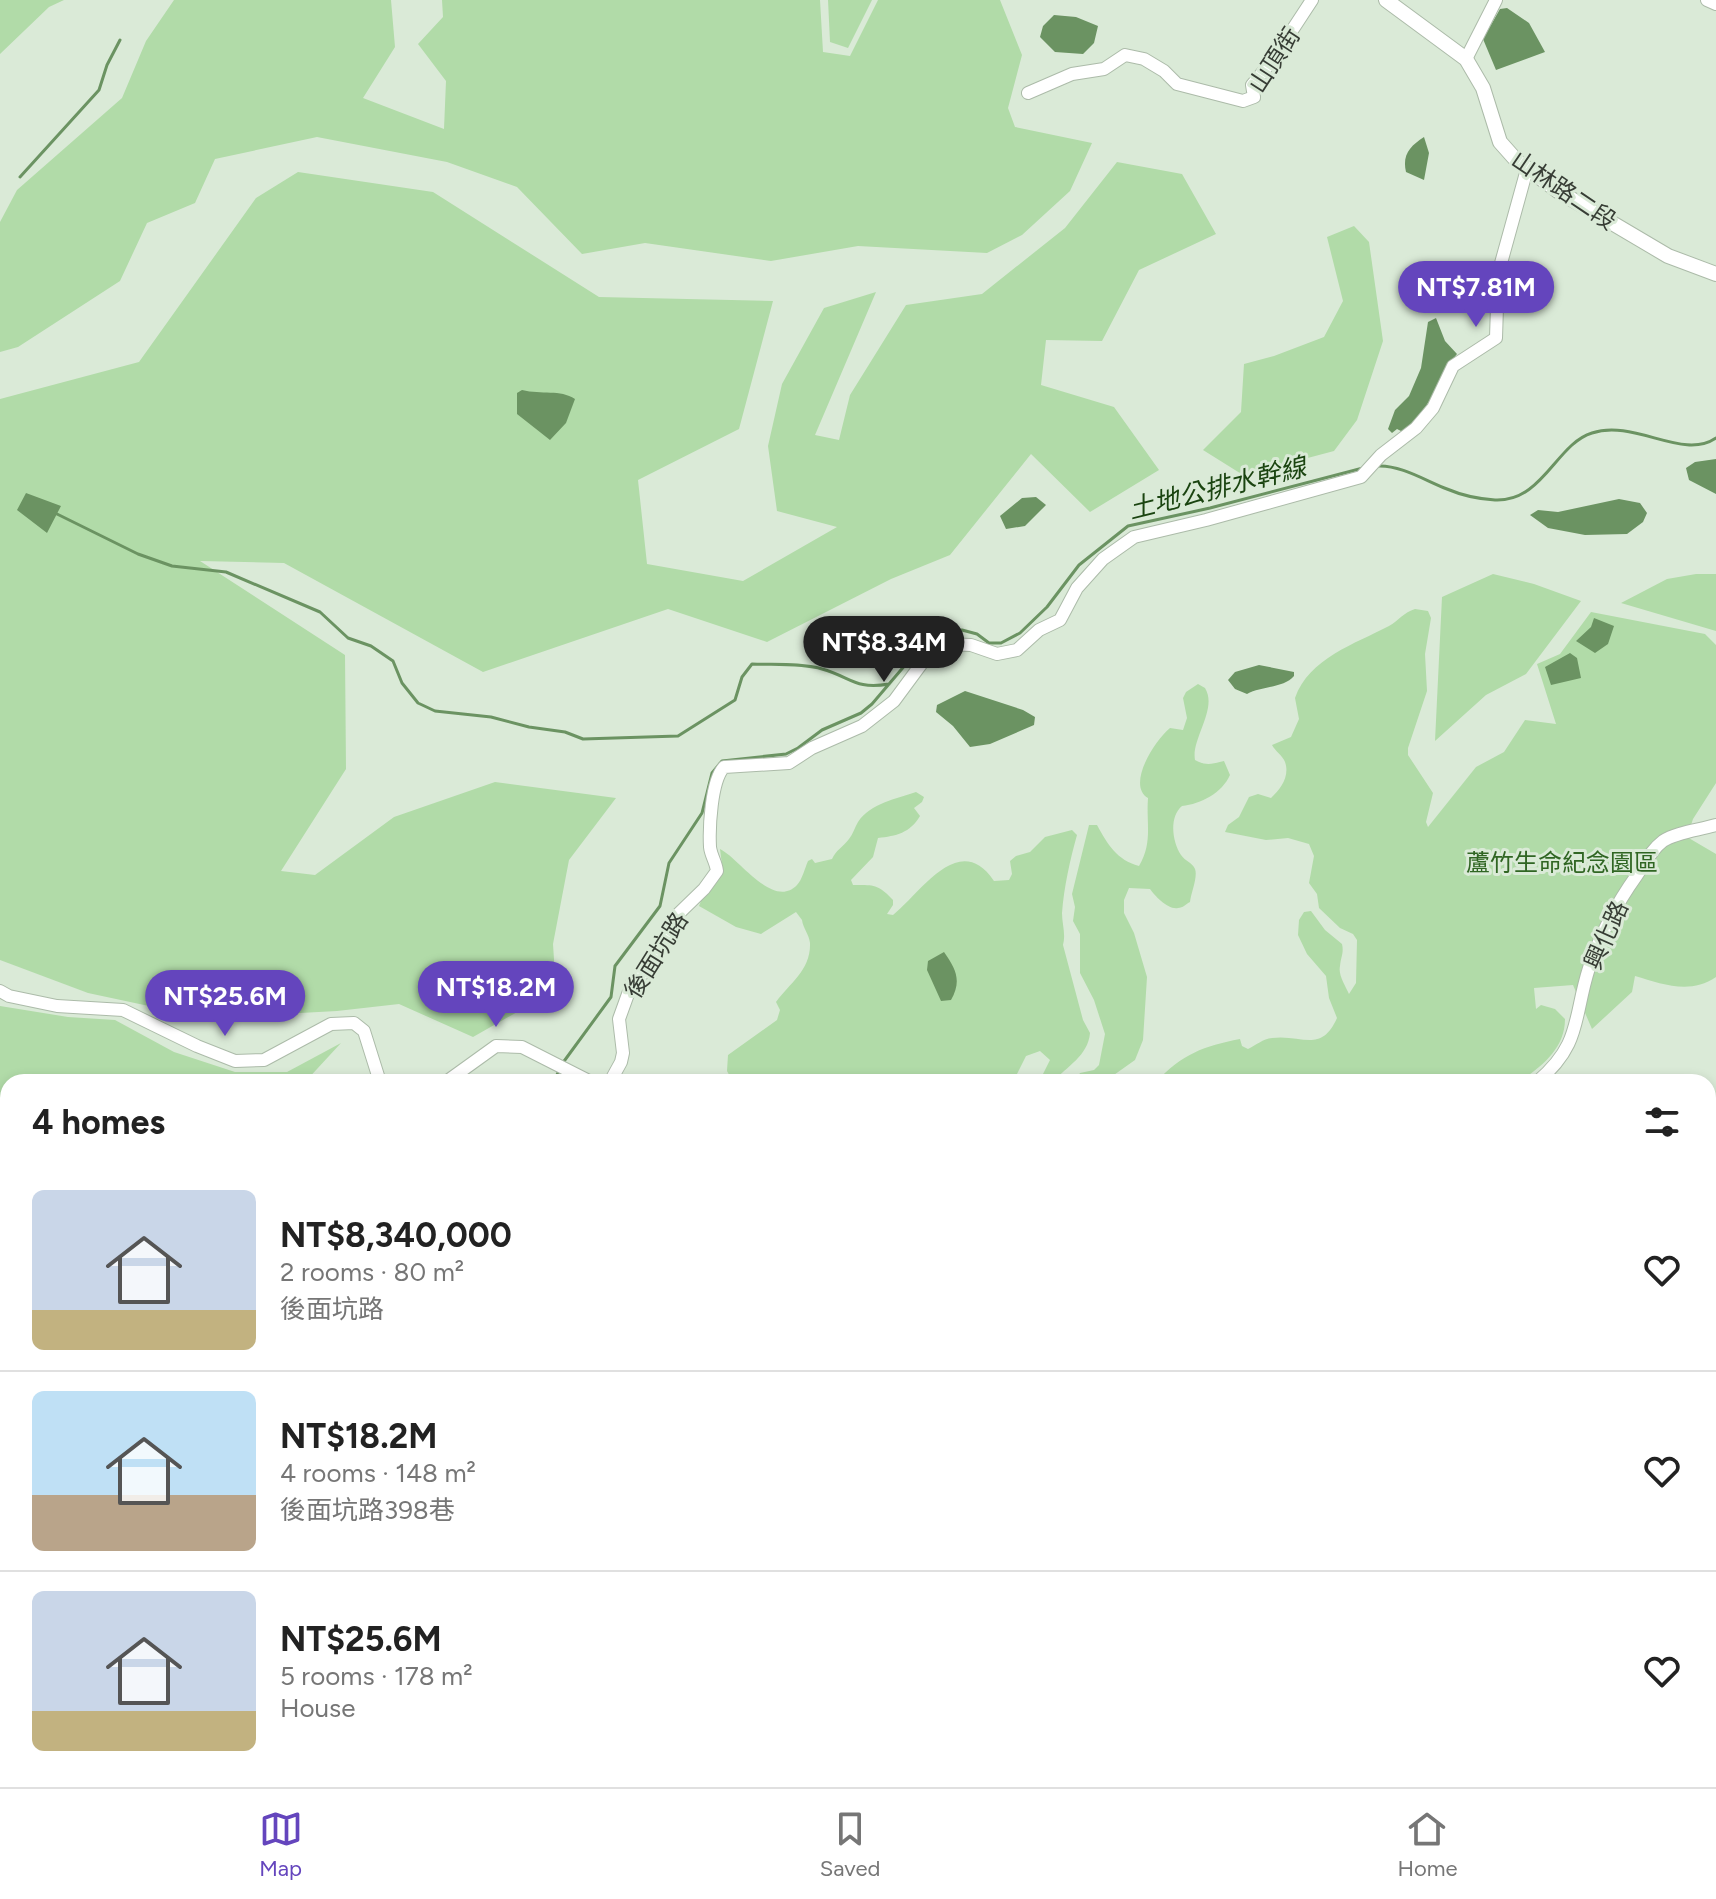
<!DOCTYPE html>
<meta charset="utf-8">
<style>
:root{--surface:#fff;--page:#f2f2f2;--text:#222;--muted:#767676;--line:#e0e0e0;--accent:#6445bd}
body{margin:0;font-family:Figtree,"Noto Sans TC",sans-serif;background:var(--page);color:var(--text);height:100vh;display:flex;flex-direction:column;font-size:30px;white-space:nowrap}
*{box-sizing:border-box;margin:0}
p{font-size:26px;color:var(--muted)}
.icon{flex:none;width:44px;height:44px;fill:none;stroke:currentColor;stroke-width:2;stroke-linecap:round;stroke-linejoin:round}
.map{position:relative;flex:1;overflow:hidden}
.sheet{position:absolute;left:0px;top:1074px;width:1716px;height:714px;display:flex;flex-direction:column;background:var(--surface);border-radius:24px 24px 0 0;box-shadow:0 4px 12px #0003}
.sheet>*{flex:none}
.price{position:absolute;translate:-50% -68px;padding:0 18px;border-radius:28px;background:var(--accent);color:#fff;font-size:26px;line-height:52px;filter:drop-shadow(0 2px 4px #0008)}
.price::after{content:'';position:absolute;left:50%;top:48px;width:24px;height:18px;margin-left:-12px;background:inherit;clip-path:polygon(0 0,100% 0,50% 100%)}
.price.current{background:#222;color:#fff}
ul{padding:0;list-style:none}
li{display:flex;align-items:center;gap:24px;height:200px;padding:0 32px}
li+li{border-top:2px solid var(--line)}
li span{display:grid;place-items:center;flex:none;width:224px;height:160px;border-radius:12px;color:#555}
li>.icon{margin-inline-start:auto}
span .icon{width:96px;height:96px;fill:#fffc;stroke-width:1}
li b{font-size:34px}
h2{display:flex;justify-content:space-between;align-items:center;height:96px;padding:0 32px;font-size:34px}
.dock{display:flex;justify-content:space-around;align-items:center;height:112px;border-top:2px solid var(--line);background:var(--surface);font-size:22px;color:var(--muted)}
.dock a{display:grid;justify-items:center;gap:4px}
.dock .current{color:var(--accent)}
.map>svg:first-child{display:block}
</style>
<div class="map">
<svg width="1716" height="1787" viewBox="0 0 1716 1787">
<rect width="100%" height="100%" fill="#daead7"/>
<path fill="#b1dba8" d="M0,0H64L49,7L0,54Z
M174,0H391L395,47L363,98L444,129L446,81L418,44L443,17L442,0H820L823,52L850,56L878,0H1000L1022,55L1008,108L1015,127L1092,143L1070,191L1022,235L987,253L858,246L771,261L645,243L582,254L517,187L447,162L317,137L215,159L195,203L147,223L120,281L18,347L0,352V222L17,190L122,98L146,41Z
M828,0H872L848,48L830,42Z
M1117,162L1182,174L1216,234L1139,270L1102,341L1046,340L1041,385L1114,407L1159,470L1090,512L1031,454L950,555L891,579L767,642L668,609L483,672L284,563L200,561L345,655L346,769L281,871L315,875L394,817L495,782L616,798L569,860L553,944L556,990L473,1037L399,1004L337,1011L205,1018L88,993L0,960V399L139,362L256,198L298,172L433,192L599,297L773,301L739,429L638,480L647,564L743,581L837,527L777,511L768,446L782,384L824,308L876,292L815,435L839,440L850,395L906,305L982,294L1065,228Z
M1354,226L1369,242L1383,341L1357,420L1334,451L1243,475L1203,450L1241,412L1244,364L1274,356L1324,337L1343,301L1327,237Z
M1493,574L1534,584L1581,601L1526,674L1486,695L1435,741L1442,597Z
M1696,574H1716V631L1621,603L1667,579Z
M1415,609L1428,611L1431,618L1425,654L1427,691L1408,748V755L1433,793L1426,822L1428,827L1476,767L1504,752L1525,720L1556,724L1537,664L1560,654L1591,612L1705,634L1716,645V783L1693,819L1687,837L1716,854V977C1690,995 1662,984 1635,976L1632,992L1592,1029L1573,985L1534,988L1536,1009L1541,1005L1555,1009L1565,1019C1565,1049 1541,1067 1519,1082H1156C1182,1054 1204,1046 1240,1039L1242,1046L1248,1049C1256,1045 1263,1039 1272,1038C1302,1034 1321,1054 1337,1018L1329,998L1326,976L1307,954L1298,935L1299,920L1304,912L1311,911L1325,930L1342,944C1344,953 1341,956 1340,966C1338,975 1345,985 1349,994L1356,983L1357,940L1353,934L1340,928L1319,908L1317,894L1309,883L1314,856L1309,844L1288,838L1266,840L1225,832L1228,825L1239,817L1249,797L1258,794L1271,798C1281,789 1290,776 1285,762C1283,756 1275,751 1272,745L1291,737L1299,719L1295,698C1309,658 1355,644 1389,626C1398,621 1404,612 1415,609Z
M1198,684L1205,688C1218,709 1191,739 1195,760C1205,766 1213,764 1224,761L1230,775C1222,793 1201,804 1182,806C1169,817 1172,841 1181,855C1185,861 1193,863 1195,869C1198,877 1191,893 1190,902C1186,904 1183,908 1178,908C1168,910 1155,896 1150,889L1129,888L1124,900V913L1134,933L1147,977L1143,1040L1135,1060L1104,1082H1074L1080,1073L1094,1070L1099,1065L1105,1034L1094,1000L1080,973V934L1073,921L1075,907L1072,894L1089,825H1097C1108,845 1117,860 1139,866C1153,842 1146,824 1148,798C1126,785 1155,740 1170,728L1183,730L1187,718L1183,698L1186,692Z
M916,792L924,797L922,802L914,808L920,816C910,833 896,836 878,838L873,857L851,880L853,885C874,885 878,884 893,900V905L887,914L893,915C920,894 959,829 994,881L1009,880L1012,874L1010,861L1016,856L1030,852L1045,837L1072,830L1077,835C1070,860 1064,887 1062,913C1062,924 1066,934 1063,945L1083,1020L1090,1033C1088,1056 1067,1066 1053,1082H1039L1050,1060L1040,1051L1026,1056L1013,1082H733L727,1071L728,1055L777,1020L780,1010L776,1002C790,983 811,970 810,943C809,934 803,928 802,920L796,912L761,934L736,927L699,906L705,891L723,873L720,849C739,858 773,910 797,885C802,880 805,868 808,861L812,859L815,863L832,859C836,850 843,847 849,839C853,834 855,827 858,822C871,803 896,799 916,792Z
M0,1006L68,1017L115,1020L174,1052L235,1072H287L341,1043L305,1082H8V1100L0,1097Z
M1708,1216L1716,1225L1714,1324L1716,1383L1708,1384Z
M0,1275L8,1280V1780H1457L1454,1787H0Z
M1708,1776L1716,1779V1787H1621L1628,1780H1708Z"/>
<path fill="#6b9362" d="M1507,8L1529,23L1545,52L1496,70L1483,39L1500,9Z
M1054,15L1076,17L1098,26L1094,43L1083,54L1055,52L1040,37L1043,26Z
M1424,137L1429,153L1424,180L1406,172C1402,155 1410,146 1424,137Z
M1436,318L1445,341L1457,354C1445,367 1441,380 1433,395C1425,409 1414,421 1403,432L1397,429L1392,433L1388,429L1395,410L1409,396L1421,368L1428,322Z
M522,390C542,395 560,389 575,399L566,423L550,440L517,414V393Z
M1716,459V494L1689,480L1686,468L1695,462Z
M26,493L61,506L47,533L17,510Z
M1036,497L1046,505L1025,526L1006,529L1000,516L1022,498Z
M1619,499L1640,503L1647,513L1643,522L1627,534L1585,535L1548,528L1530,515L1538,510L1558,512Z
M1594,618L1614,626L1608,644L1595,653L1576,641L1591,627Z
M1570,653L1577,658L1581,678L1551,685L1545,667Z
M1259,665L1294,672V676C1284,688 1262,686 1247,694L1235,689L1228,680L1235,672Z
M965,691L1023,710L1035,717L1034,725L990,744L970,747L953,726L936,712L937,705Z
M944,952C956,969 962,981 951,1000L941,1001L927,970L928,961Z"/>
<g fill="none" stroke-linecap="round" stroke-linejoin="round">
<path stroke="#6b9362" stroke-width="3" d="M20,177L99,90L107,65L120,40
M1378,466C1401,465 1426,481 1447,489C1461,495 1479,499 1495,500C1543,502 1556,444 1592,433C1635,419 1683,461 1716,438
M57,514L138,554L172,566L226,572L320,612L348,638L371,646L393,661L402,683L418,703L435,711L491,717L529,727L565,732L583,739L678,736L735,700L742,677L752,664C774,665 801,663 822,669C851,677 855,690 889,684
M562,1064L611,997L615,966L660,906L669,863L702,813L712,773L722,761L786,754L798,748L822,730L861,713L872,704L929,637L944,631L962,630L977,634L989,643H1001L1020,633L1047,607L1079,565L1128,526L1210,508L1363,468
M553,1082L559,1071
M0,1162L8,1154
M1708,1371L1716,1370
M1455,1787L1458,1780"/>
<g stroke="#acbba9" stroke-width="14">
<path id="minor" d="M1707,0L1716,4
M1466,59L1496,0
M1028,93L1072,74L1104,69L1125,55L1144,59L1164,71L1177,84L1243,101L1254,97L1252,85L1272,61L1312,0
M0,991L9,996L57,1006L123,1010L197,1046L235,1061L264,1060L331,1024L354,1023L364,1031L380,1082
M446,1082L496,1046L522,1047L591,1082
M610,1082L621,1062L623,1053L619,1019L632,983L654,964L671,921L704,889L717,871C716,862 711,856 710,847C709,828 711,781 724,767L789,763L812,748L862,726L894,701L925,659L945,644L971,645L997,654L1017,650L1039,630L1060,620L1077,588L1103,559L1134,537L1206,520L1361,477L1381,455L1416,428L1433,408L1453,366L1496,338L1498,274L1527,169
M1537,1082C1582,1044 1573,1018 1589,968C1600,935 1617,903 1637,875C1645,863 1651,850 1663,841C1677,832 1700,830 1716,825
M0,1106L8,1109
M0,1261L8,1264"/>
</g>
<g stroke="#acbba9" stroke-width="16">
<path id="major" d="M1386,0L1466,59L1483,88L1500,142L1516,160L1558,191L1668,256L1716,274"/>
</g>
<use href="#minor" stroke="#fff" stroke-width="12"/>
<use href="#major" stroke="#fff" stroke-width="14"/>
</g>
<g text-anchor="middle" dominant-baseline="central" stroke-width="6" stroke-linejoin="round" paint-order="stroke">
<g font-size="24" fill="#373d35" stroke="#daead7">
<text transform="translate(1274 60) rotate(-57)">山頂街</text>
<text transform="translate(1564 190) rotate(34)">山林路二段</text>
<text transform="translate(1606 935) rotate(-66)">興化路</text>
<text transform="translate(656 955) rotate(-58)">後面坑路</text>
</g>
<g font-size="24" fill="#306623" stroke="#daead7">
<text x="1562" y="862">蘆竹生命紀念園區</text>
</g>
<g font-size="26" font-style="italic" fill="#1a4410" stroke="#daead7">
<text transform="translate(1217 488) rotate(-14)">土地公排水幹線</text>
</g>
</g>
</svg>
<b class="price" style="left:1476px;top:329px">NT$7.81M</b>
<b class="price current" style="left:884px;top:684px">NT$8.34M</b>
<b class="price" style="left:496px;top:1029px">NT$18.2M</b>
<b class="price" style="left:225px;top:1038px">NT$25.6M</b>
<section class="sheet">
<h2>4 homes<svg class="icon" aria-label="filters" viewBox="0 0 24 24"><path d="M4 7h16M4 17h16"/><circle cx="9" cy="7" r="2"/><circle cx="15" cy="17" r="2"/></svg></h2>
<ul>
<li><span style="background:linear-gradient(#c9d6e8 75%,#c2b280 0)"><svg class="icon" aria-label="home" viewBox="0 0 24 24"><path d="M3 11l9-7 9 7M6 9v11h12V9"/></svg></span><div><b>NT$8,340,000</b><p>2 rooms · 80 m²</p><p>後面坑路</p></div><svg class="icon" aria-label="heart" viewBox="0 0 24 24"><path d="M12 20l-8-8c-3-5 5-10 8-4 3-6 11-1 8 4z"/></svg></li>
<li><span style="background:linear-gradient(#bfe0f5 65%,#b9a48a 0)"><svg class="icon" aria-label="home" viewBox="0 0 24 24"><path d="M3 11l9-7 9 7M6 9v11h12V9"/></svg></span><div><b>NT$18.2M</b><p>4 rooms · 148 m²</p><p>後面坑路398巷</p></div><svg class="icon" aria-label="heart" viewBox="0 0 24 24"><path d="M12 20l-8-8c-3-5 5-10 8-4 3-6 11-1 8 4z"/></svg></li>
<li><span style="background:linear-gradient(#c9d6e8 75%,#c2b280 0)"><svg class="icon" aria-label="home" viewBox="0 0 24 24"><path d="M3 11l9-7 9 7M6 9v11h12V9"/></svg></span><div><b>NT$25.6M</b><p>5 rooms · 178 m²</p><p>House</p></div><svg class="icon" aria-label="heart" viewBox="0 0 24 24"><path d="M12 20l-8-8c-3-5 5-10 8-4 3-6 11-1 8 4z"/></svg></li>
</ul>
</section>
</div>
<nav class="dock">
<a class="current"><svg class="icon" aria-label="map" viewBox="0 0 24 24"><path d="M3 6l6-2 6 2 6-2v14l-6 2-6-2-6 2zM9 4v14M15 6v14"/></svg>Map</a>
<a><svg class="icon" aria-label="saved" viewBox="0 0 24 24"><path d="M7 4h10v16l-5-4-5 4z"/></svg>Saved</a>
<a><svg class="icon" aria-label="home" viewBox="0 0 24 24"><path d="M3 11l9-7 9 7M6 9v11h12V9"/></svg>Home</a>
</nav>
